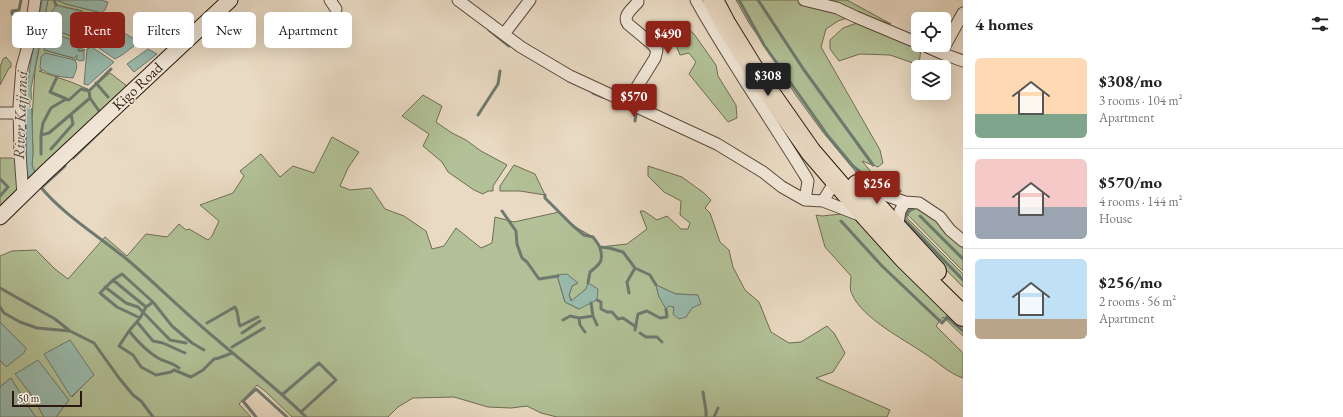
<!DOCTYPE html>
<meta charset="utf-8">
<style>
:root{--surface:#fff;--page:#f6f6f6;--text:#222;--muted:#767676;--line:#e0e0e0;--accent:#8f2418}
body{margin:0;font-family:"EB Garamond",serif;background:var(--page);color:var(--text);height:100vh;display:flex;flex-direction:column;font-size:15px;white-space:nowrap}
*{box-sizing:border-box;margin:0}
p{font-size:13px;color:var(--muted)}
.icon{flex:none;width:22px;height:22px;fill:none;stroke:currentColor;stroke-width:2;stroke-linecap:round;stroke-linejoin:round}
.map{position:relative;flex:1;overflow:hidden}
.panel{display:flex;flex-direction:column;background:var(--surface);width:380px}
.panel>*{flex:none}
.guide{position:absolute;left:12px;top:12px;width:380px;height:36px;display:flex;gap:8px}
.fabs{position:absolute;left:911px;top:12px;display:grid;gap:8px}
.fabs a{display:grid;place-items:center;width:40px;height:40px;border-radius:6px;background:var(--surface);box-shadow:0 4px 16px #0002;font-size:20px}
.scale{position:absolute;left:12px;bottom:10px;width:70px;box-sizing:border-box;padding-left:4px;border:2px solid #2a1910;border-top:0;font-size:11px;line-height:14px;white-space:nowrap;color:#2a1910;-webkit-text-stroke:3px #f1e7d8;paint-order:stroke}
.price{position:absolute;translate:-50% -34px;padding:0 9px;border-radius:4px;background:var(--accent);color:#fff;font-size:13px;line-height:26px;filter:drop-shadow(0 1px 2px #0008)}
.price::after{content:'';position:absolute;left:50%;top:24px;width:12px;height:9px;margin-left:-6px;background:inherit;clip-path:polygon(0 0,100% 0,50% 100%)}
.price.selected{background:#222;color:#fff}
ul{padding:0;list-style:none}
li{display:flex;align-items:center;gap:12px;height:100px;padding:0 12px}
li+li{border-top:1px solid var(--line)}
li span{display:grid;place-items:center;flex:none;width:112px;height:80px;border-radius:6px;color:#555}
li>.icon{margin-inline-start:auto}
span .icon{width:48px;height:48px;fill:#fffc;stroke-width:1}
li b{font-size:17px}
h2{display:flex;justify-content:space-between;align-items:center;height:48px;padding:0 12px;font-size:17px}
.chip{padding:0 14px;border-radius:6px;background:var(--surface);box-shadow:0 4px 16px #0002;font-size:14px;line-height:36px}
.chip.selected{background:var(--accent);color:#fff}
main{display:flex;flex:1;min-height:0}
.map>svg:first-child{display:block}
</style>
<main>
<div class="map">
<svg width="963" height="417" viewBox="0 0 963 417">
<rect width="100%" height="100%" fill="#e9dac3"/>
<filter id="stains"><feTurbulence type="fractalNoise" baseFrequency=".005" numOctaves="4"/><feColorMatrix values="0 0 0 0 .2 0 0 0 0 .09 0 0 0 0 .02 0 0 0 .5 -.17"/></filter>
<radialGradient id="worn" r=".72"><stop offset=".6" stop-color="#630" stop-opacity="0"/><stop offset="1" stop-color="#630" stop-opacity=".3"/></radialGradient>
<path fill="#b2c197" stroke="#6e6d54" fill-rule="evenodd" d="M48,0H57L66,4L102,13L101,16L99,13L96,20L98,21L97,23L86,20L85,29L92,34L91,35L85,32L82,40L89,41V43H81L80,48L85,50L79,51V42L44,50L73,58L78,55L77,59L75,60L61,58L41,68L43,70L39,71L71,82L90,90L110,73L127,86L36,176L32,165L33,153L32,119L35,70ZM56,5L83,11L79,40L66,34Z
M736,0H847L891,24L859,14L838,21L826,29L821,47L880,150L883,163L878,167L862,161L888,192L873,188L860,177L822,131L795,94L772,56L749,23Z
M857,23L921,48L919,65L890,55L860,54L839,61L830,49V40L843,28Z
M683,24L694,34L716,65L718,76L736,105L737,118L728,122L689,74L696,62L689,53L680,55L674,40Z
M6,57L11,63V67L9,68L0,85V67L3,59Z
M423,95L442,106L436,122L452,133L466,140L481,151L507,165L493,186V191H488L483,194L474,190L448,172L442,162L423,146L429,134L402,116Z
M332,137L359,152L348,168L340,186L350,190L371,188L385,209L404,216L426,231L432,249L444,246L456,228L481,248L492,243L495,217L514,222L559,212L572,225L593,237L600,247L627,244L647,229L640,211H644L657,220L667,216L681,229H688L690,223L680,215L681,201L664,192L648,176V166L682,177L704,193L711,200L705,208L710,213L720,242L729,250L733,267L745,290L759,302L771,332L789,343L801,342L827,326L834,333L845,353L833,372L816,378L890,410L887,417H557L541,413L527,406L511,408L488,407L454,397L413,398L398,407L388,417H292L265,391L257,385L239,404L251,417H56L69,400L59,388L16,374L30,393L44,417H36L28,406L11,378L0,387V360L5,366L26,348L0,322V256L12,251L36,250L55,269L68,279L105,237L127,256L146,234L167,237L179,224L186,230L189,229L208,240L212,236L219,221L200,205L233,193L244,176L240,171L261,154L280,177L293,166L314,173ZM557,275L578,283L572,286L569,295L572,301L586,289L579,309L565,302ZM656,285L676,294L698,295L686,317L659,297ZM93,375L72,397L71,396L64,384Z
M0,158H18L19,190L0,207Z
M514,165L535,174L545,195L520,191H500V186Z
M918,202L963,248V271L904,211L908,219L963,274V287L902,225L903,209Z
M841,214L856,219L951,317L963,327V336L943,317L936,326L963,353V378C948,373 938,362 924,353C903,339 862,318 852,294C849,290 851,281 851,276L825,247L816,215L822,216Z"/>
<path fill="#99bbae" stroke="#6d7a6f" d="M42,0H48L31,89L33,153L32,165L36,176L30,182L26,169V96L31,59Z
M57,0H101L108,2L105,10L102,13L66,4Z
M56,5L83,12V33L79,40L66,34L50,30L49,17Z
M103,20L139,42L122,55L115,59L93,44V40Z
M47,32L79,42L78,51H84V60L79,61L77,59V55L74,58L44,50Z
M92,47L114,62L88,85L84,84L87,49Z
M148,49L157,54L134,72L127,64Z
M45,53L75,60C79,66 75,72 73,78C62,77 49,76 40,68L41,57Z
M567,274L578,283L572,286L569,295L571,301L586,289L588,283L598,289L597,300L579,309L565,302L557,275Z
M656,285L676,294L698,295L701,304L692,308L686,317L679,319L673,314L674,307L669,306L666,309L659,297Z
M0,322L26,348L24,353L6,367L0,360Z
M70,340L94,375L71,397L44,354Z
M38,360L69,400L56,417H44L30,393L15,374Z
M11,378L28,406L36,417H0V387Z"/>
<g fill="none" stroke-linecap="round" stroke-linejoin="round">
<path stroke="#6d7a6f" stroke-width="3" d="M21,0L19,10L12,11V14L29,20
M54,0L56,5
M739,0L764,45L828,136L853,166L876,185L890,190L900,191
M758,0L804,70L873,165
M489,30L509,46
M57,77L50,92L69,100L81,89L89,91L111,69
M96,83L108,97
M89,91L90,98L99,111
M593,93L603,97
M630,109L636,115L635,121
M478,115L498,84L500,71
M41,135L43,123L51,108L66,99
M51,149L73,124L71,114
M41,154V135L49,133L90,98
M73,158L103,129
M0,179L8,187L0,196
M39,185C64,216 99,236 129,261C158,286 185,313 215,338C245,364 277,388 306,417
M41,188L65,166
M545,195V198L572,225L584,235L593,237C595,240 599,244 600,248C604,261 600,264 590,272L588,283
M915,208L909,211L904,219L963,280
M502,211L516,231L517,244L522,258L527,262L539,279L558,276
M920,216L963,259
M841,221L882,266L942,323L947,317L963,331
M600,247L609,248L623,252L635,268L650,275L656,285
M113,280L146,307
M105,287L126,303L138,307L170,340L186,343
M0,288L55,319L70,331
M629,293L627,282L635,268
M597,300L601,302V309L607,312H612L618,319L623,318L636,327
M153,302L146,307L140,318L129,331C138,342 146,351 158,358C165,362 173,363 179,368
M591,303L593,316L597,325
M0,307L4,313L20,322L37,328L70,331L94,343L119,378L133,395L141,401L153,417
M140,318L117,307L100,293L113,280L122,274L153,302L172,326L192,343L204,350
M579,318L580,325L585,332
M563,320L570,316L579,318L593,316
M137,322L153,341L163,343L185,353
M207,323L235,307C239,313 237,319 240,326L258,317
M635,330L638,314L647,311L660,318L667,317L666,309
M129,331L119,346L133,355L141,367L156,375L171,372L174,370L191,377L203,370L214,359L219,358L232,353
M242,333L260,321
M640,333L646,337H657L662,342
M232,347L264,328
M703,392L706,411V417
M283,394L319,363L336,380L301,412
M256,417L243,401L256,389L287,417
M714,417L718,408"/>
<g stroke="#5a493d" stroke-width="13">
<path id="street" d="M330,0L336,9
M458,0L521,47L570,76L717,144L763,172L782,187L805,200L823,201L862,216
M696,0C730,61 770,118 806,177L808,181L805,200
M804,0L837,8L856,17L918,43
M504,34L530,0
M923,45L941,53L963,13
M941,53L963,61
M627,103L655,58L657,50L652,44L628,24C622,16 632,9 638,2
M0,113H20
M865,188L905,202L919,203L940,217L950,230L963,241
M23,195L20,154L19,105L22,67L29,42L35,0
M823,201L836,180
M897,229L900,211L905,202"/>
</g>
<g stroke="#2a1910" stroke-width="17">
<path id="secondary" d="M0,217L45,173L230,0"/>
</g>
<g stroke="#2a1910" stroke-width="22">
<path id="highway" d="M713,0L725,23L757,75L811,152L867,217L904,258L963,316
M857,185L936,271"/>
</g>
<use href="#street" stroke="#f1e7d8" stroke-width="11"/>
<use href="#secondary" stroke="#f1e7d8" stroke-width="15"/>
<use href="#highway" stroke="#e9dac3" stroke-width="20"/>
</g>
<g text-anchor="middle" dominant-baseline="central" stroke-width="3" stroke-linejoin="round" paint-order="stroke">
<g font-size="15" fill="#2a1910" stroke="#f1e7d8">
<text transform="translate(137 86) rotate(-43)">Kigo Road</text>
</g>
<g font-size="16" font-style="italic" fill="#4b4a3f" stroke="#f1e7d8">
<text transform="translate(20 115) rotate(-88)">River Kajjansi</text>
</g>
</g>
<rect width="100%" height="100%" filter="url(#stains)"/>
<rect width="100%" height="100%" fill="url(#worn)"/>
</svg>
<div class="fabs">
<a><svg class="icon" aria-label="locate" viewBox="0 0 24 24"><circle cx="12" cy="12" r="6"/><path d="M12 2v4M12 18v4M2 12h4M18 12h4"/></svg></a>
<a><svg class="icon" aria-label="layers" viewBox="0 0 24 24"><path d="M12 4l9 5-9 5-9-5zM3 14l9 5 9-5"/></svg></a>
</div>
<div class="scale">50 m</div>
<b class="price" style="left:668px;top:55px">$490</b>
<b class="price selected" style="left:768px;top:97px">$308</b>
<b class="price" style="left:634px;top:118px">$570</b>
<b class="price" style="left:877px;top:205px">$256</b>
<div class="guide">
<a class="chip">Buy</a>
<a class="chip selected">Rent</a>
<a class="chip">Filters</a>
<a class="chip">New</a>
<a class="chip">Apartment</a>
</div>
</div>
<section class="panel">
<h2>4 homes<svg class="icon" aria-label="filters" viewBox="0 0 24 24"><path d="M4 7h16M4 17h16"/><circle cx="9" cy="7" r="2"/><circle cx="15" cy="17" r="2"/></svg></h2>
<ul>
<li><span style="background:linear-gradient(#ffd9b3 70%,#7fa58c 0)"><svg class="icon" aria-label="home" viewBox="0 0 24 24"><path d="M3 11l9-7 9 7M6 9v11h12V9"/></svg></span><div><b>$308/mo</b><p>3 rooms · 104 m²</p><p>Apartment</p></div></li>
<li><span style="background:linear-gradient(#f6c9c9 60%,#9aa5b1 0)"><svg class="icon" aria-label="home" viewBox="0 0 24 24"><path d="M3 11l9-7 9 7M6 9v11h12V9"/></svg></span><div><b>$570/mo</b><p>4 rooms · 144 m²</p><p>House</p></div></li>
<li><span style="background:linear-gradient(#bfe0f5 75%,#b9a48a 0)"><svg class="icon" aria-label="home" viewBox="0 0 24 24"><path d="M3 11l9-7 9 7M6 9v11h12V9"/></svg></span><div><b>$256/mo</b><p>2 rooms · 56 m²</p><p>Apartment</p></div></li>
</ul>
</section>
</main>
